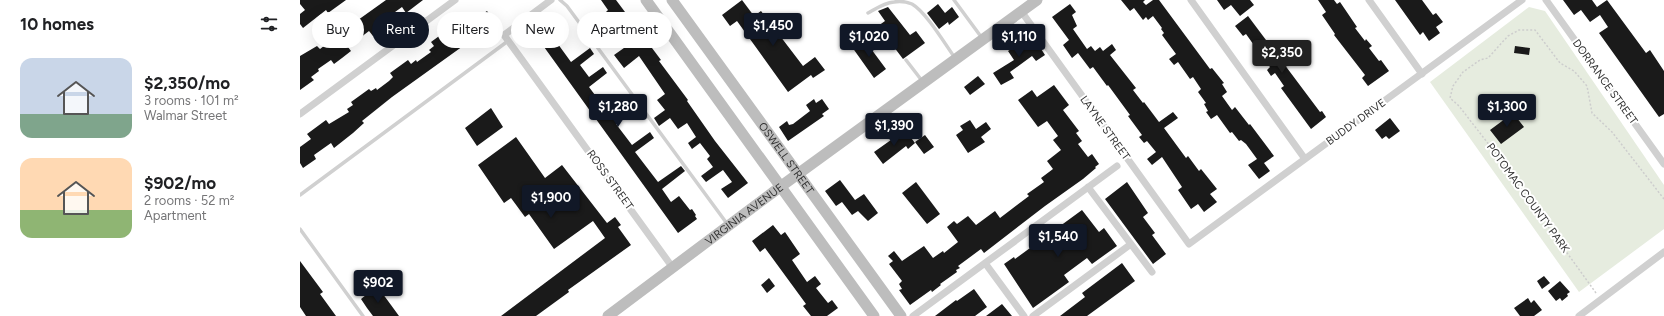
<!DOCTYPE html>
<meta charset="utf-8">
<style>
:root{--surface:#fff;--page:#f6f6f6;--text:#202124;--muted:#757577;--accent:#111827}
body{margin:0;font-family:Figtree,sans-serif;background:var(--page);color:var(--text);height:100vh;display:flex;flex-direction:column;font-size:15px;white-space:nowrap}
*{box-sizing:border-box;margin:0}
p{font-size:13px;color:var(--muted)}
.icon{flex:none;width:22px;height:22px;fill:none;stroke:currentColor;stroke-width:2;stroke-linecap:round;stroke-linejoin:round}
.map{position:relative;flex:1;overflow:hidden}
.panel{display:flex;flex-direction:column;background:var(--surface);width:300px}
.panel>*{flex:none}
.hud{position:absolute;left:12px;top:12px;width:380px;height:36px;display:flex;gap:8px}
.price{position:absolute;translate:-50% -34px;padding:0 9px;border-radius:4px;background:var(--accent);color:#fff;font-size:13px;line-height:26px;filter:drop-shadow(0 1px 2px #0008)}
.price::after{content:'';position:absolute;left:50%;top:24px;width:12px;height:9px;margin-left:-6px;background:inherit;clip-path:polygon(0 0,100% 0,50% 100%)}
.price.active{background:#222;color:#fff}
ul{padding:0;list-style:none}
li{display:flex;align-items:center;gap:12px;height:100px;padding:0 20px}
li span{display:grid;place-items:center;flex:none;width:112px;height:80px;border-radius:12px;color:#555}
li>.icon{margin-inline-start:auto}
span .icon{width:48px;height:48px;fill:#fffc;stroke-width:1}
li b{font-size:17px}
h2{display:flex;justify-content:space-between;align-items:center;height:48px;padding:0 20px;font-size:17px}
.tag{padding:0 14px;border-radius:18px;background:var(--surface);box-shadow:0 4px 16px #0002;font-size:14px;line-height:36px}
.tag.active{background:var(--accent);color:#fff}
main{display:flex;flex:1;min-height:0}
.map>svg:first-child{display:block}
</style>
<main>
<section class="panel">
<h2>10 homes<svg class="icon" aria-label="filters" viewBox="0 0 24 24"><path d="M4 7h16M4 17h16"/><circle cx="9" cy="7" r="2"/><circle cx="15" cy="17" r="2"/></svg></h2>
<ul>
<li><span style="background:linear-gradient(#c9d6e8 70%,#7fa58c 0)"><svg class="icon" aria-label="home" viewBox="0 0 24 24"><path d="M3 11l9-7 9 7M6 9v11h12V9"/></svg></span><div><b>$2,350/mo</b><p>3 rooms · 101 m²</p><p>Walmar Street</p></div></li>
<li><span style="background:linear-gradient(#ffd9b3 65%,#8fb573 0)"><svg class="icon" aria-label="home" viewBox="0 0 24 24"><path d="M3 11l9-7 9 7M6 9v11h12V9"/></svg></span><div><b>$902/mo</b><p>2 rooms · 52 m²</p><p>Apartment</p></div></li>
</ul>
</section>
<div class="map">
<svg width="1364" height="316" viewBox="0 0 1364 316">
<rect width="100%" height="100%" fill="#fff"/>
<path fill="#e6ecdf" d="M1229,7L1245,11L1364,185V229L1279,292L1130,82Z"/>
<path fill="#1a1a1a" d="M0,0H46L28,13L26,10L3,28L0,24V14L5,10L0,4Z
M86,0H123L106,13L102,7L88,17L91,22L73,36L69,31L48,47L51,51L42,58L34,64L31,60L18,69L19,71L11,77L14,80L0,90V56L17,46L20,49L42,32L39,29L49,22L56,17L58,20Z
M301,0H316L361,60L359,61L388,100L387,101L415,141L448,183L428,198L421,189L432,182L423,170L406,182L401,176L413,167L407,159L410,156L400,143L392,149L388,143L396,137L387,123L378,129L370,118L359,126L354,118L365,110L357,100L365,94L339,56L324,68L314,55L331,43L306,12L308,10Z
M442,0L454,16L461,11L503,66L515,57L525,70L513,78L511,75L488,92L437,21L430,26L422,15Z
M821,0H845L843,2L846,5L853,0H859L910,69L912,68L924,83L922,84L927,92L922,96L932,110L935,107L949,125L950,124L974,156L964,163L970,171L959,179L948,165L957,159L946,144L941,140L939,141L932,132L930,133L917,115L911,119L906,112L908,111L904,104L906,103L898,92L901,89L893,77L890,79L878,62L874,65L869,59L876,54L862,35L864,33L861,29L862,28L853,16L848,20L846,17L843,20L834,8L830,11Z
M917,0H950L954,5L940,16L931,5L924,10Z
M1018,0H1034L1037,4L1040,2L1057,27L1055,28L1065,41L1066,39L1072,46L1069,48L1079,61L1081,60L1089,71L1068,86L1062,78L1065,75L1034,35L1035,34L1022,15L1026,12Z
M1095,0H1122L1133,15L1136,13L1143,22L1136,27L1140,33L1129,41L1123,32L1120,35Z
M1263,0H1292L1297,7L1307,0L1346,53L1350,50L1364,71V114L1359,117L1299,33L1308,27L1300,15L1290,22L1281,10L1274,15Z
M638,4L645,13L652,7L659,17L649,25L648,22L639,29L627,13Z
M770,4L776,12L772,15L777,26L773,29L787,49L791,46L795,51L800,47L803,51L812,44L816,50L810,55L836,88L833,90L843,103L844,102L859,122L873,112L878,118L864,128L886,158L888,156L899,171L901,169L917,189L910,194L917,202L904,212L898,204L891,209L878,190L882,187L862,157L852,165L847,159L856,152L847,141L844,143L839,137L842,135L828,116L830,115L808,85L807,86L793,67L790,69L778,53L772,58L763,45L769,40L752,17Z
M588,7L610,35L616,31L625,43L603,59L578,26L585,21L578,11Z
M187,11L196,23L190,27L192,29L186,34L185,32L177,36L92,97L62,121L64,123L53,133L34,148L31,143L14,155L16,159L3,168L0,163V147L11,139L7,134L26,120L29,124L49,112L47,109L53,105L51,102L69,89L71,91L76,88L77,90L89,81L93,77L90,73L108,60L111,64L116,60L117,62L131,52L129,50L134,46L131,42L150,28L153,32L166,22L164,19L172,13L175,17L179,13L181,15Z
M948,16L1020,112L1022,111L1026,117L1011,129L981,88L984,86L975,73L971,76L967,70L970,67L961,56L959,57L954,50L956,48L946,34L943,36L935,26Z
M246,24L256,38L255,40L271,62L290,48L294,54L280,65L289,77L303,67L307,73L289,87L298,99L303,97L309,106L323,95L334,110L316,124L332,145L350,132L354,138L335,152L358,182L381,166L385,171L362,189L371,202L379,196L390,210L392,209L396,215L395,216L397,219L378,233L234,33Z
M732,35L745,55L736,61L732,56L710,72L714,78L701,85L693,73L714,60L708,51Z
M563,38L586,69L574,78L552,47Z
M1215,46L1230,48L1229,55L1214,53Z
M678,76L685,84L670,95L664,87Z
M754,85L769,105L763,110L779,131L776,133L782,141L778,144L788,157L792,154L799,164L795,167L796,168L783,179L745,206L684,253L681,249L658,266L660,268L656,270L657,272L640,284L641,285L632,292L631,290L610,305L599,290L602,289L599,284L602,281L589,264L593,261L588,256L594,251L602,261L624,246L633,258L643,251L644,253L658,242L647,227L654,221L657,224L668,216L676,225L695,211L700,218L729,196L727,194L744,182L741,178L753,169L747,161L761,150L753,140L758,136L747,121L738,127L718,100L732,90L737,97Z
M514,99L516,103L522,99L529,109L522,114L524,116L488,141L479,127L487,121L489,125L493,124L510,111L506,105Z
M191,108L203,127L177,146L165,128Z
M1213,113L1224,127L1201,144L1190,130Z
M1090,118L1100,131L1089,139L1086,136L1082,139L1075,130Z
M670,120L676,129L686,122L691,129L681,137L685,142L668,153L656,135L663,130L660,126Z
M605,130L615,143L608,149L606,146L583,164L574,152Z
M625,135L634,147L624,154L615,142Z
M216,137L245,178L262,165L307,223L315,217L321,225L318,227L331,245L268,290L269,292L236,316H201L305,238L293,221L254,249L229,214L225,217L211,198L204,203L178,165Z
M540,180L555,200L564,194L578,213L568,221L558,211L552,215L542,202L536,206L525,191Z
M616,182L640,214L627,224L602,193Z
M827,182L848,213L843,217L855,233L852,235L866,254L853,264L805,199Z
M782,210L799,232L804,228L817,246L792,264L787,258L764,275L769,282L733,308L704,264L714,257L715,259Z
M473,225L481,235L485,232L500,254L492,260L507,282L515,276L521,284L516,288L528,303L532,300L538,308L527,316H511L503,306L506,304L465,248L460,252L452,241Z
M0,261L23,292L20,294L36,316H6L0,307Z
M822,263L835,281L787,316H760L785,297L782,293Z
M1244,276L1250,283L1242,289L1237,281Z
M469,278L475,286L467,293L461,285Z
M1260,281L1270,292L1267,294L1268,296L1262,301L1260,298L1256,301L1248,291Z
M77,286L91,305L99,316H73L67,308L61,299Z
M674,289L687,307L675,316H635L656,300L657,301Z
M1228,298L1231,303L1234,300L1242,310L1234,316H1220L1214,308Z
M702,304L712,316H686Z"/>
<g fill="none" stroke-linecap="round" stroke-linejoin="round">
<path stroke="#cdcdcd" stroke-width="1.5" stroke-dasharray="2 2" stroke-linecap="butt" d="M1296,293L1190,146L1159,106L1150,98L1153,86L1163,72L1180,60L1188,58L1208,36L1219,30H1235L1260,63L1274,71L1287,86L1292,113L1312,132L1364,199"/>
<path stroke="#d0d0d0" stroke-width="3.5" d="M260,0L267,6L428,225
M654,0L682,38
M568,13C577,8 584,3 594,2C599,1 607,2 612,4C626,12 645,44 655,58
M606,60L623,82
M0,195L208,41
M0,229L63,316"/>
<path stroke="#d0d0d0" stroke-width="7" d="M251,0L204,35L373,268
M891,0L1005,159
M1069,0L1122,74
M1246,0L1364,164
M721,11L889,244L1222,0
M0,114L155,0
M788,187L852,272
M685,263L724,316
M613,316L817,166
M733,316L831,244
M1279,316L1364,252"/>
<g stroke="#bdbdbd" stroke-width="11">
<path d="M346,0L574,316"/>
<path id="s1" d="M372,0L601,316"/>
<path id="s2" d="M308,316L480,187L737,0"/>
</g>
</g>
<g text-anchor="middle" dominant-baseline="central" stroke-width="4" stroke-linejoin="round" paint-order="stroke">
<g font-size="11" fill="#333" stroke="#fff">
<text transform="translate(1305 82) rotate(54)">DORRANCE STREET</text>
<text transform="translate(1056 122) rotate(-36)">BUDDY DRIVE</text>
<text transform="translate(805 128) rotate(54)">LAYNE STREET</text>
<text stroke="none"><textPath href="#s1" startOffset="195">OSWELL STREET</textPath></text>
<text transform="translate(310 180) rotate(54)">ROSS STREET</text>
<text transform="translate(1228 198) rotate(54)">POTOMAC COUNTY PARK</text>
<text stroke="none"><textPath href="#s2" startOffset="170">VIRGINIA AVENUE</textPath></text>
</g>
</g>
</svg>
<b class="price" style="left:473px;top:47px">$1,450</b>
<b class="price" style="left:569px;top:58px">$1,020</b>
<b class="price" style="left:719px;top:58px">$1,110</b>
<b class="price active" style="left:982px;top:74px">$2,350</b>
<b class="price" style="left:318px;top:128px">$1,280</b>
<b class="price" style="left:1207px;top:128px">$1,300</b>
<b class="price" style="left:594px;top:147px">$1,390</b>
<b class="price" style="left:251px;top:219px">$1,900</b>
<b class="price" style="left:758px;top:258px">$1,540</b>
<b class="price" style="left:78px;top:304px">$902</b>
<div class="hud">
<a class="tag">Buy</a>
<a class="tag active">Rent</a>
<a class="tag">Filters</a>
<a class="tag">New</a>
<a class="tag">Apartment</a>
</div>
</div>
</main>
